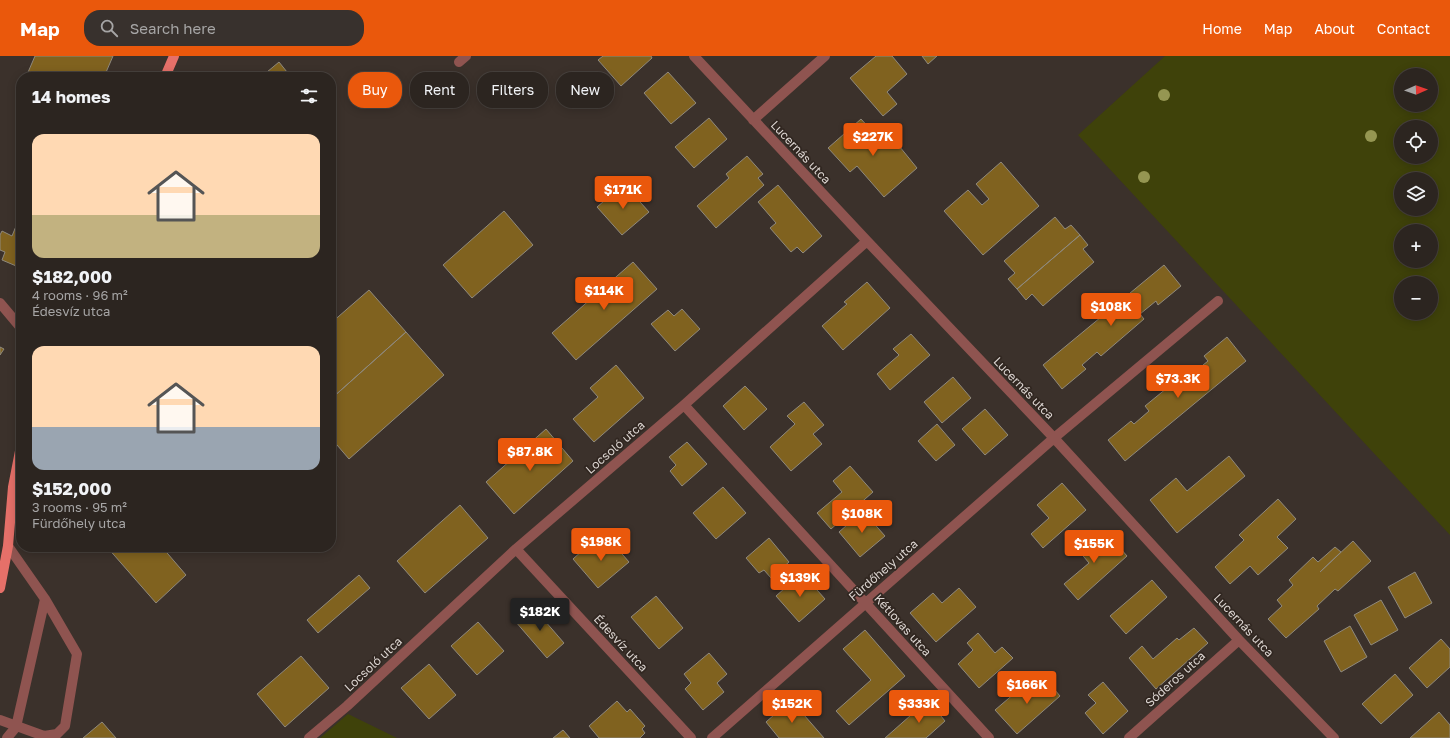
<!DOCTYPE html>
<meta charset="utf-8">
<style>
:root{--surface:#2c2520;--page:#38312d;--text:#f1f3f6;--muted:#a6a5a5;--line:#48423e;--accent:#ea580c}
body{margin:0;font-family:"Golos Text",sans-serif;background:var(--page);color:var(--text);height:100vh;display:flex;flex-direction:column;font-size:15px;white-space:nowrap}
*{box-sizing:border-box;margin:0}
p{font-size:13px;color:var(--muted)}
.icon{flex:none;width:22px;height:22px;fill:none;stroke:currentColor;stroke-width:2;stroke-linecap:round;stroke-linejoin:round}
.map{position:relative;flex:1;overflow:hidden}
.side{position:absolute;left:16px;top:16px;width:320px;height:480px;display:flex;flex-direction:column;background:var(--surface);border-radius:16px;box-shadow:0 2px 10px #0003,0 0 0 1px var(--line)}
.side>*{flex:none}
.guide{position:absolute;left:348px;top:16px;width:380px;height:36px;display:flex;gap:8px}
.needle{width:26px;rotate:88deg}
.controls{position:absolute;left:1394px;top:12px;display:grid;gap:8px}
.controls a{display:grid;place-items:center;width:44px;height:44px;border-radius:50%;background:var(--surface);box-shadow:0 2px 10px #0003,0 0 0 1px var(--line);font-size:20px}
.price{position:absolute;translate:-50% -34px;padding:0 9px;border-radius:4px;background:var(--accent);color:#fff;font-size:13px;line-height:26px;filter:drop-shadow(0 1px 2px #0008)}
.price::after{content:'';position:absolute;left:50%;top:24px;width:12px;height:9px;margin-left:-6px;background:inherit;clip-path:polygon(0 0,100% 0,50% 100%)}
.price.active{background:#222;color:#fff}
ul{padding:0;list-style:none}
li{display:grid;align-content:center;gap:8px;height:212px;padding:0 16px}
li span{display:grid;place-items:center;height:124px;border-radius:12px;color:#555}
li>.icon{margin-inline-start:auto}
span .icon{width:72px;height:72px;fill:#fffc;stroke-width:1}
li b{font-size:17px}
h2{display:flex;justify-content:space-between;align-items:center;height:48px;padding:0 16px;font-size:17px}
.tag{padding:0 14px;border-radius:16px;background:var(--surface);box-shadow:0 2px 10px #0003,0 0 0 1px var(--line);font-size:14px;line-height:36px}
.tag.active{background:var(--accent);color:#fff}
header{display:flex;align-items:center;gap:24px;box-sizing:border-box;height:56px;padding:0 20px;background:var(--accent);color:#fff}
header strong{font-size:19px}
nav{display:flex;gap:22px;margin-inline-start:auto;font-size:14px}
.search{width:280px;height:36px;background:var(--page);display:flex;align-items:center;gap:10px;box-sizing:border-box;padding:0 14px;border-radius:16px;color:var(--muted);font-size:15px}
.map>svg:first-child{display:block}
</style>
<header>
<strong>Map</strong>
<div class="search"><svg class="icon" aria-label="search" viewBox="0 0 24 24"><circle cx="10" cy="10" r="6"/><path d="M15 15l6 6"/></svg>Search here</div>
<nav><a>Home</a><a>Map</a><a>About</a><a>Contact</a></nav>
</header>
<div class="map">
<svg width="1450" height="682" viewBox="0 0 1450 682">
<rect width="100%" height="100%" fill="#3b312b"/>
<path fill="#3f420a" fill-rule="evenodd" d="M1165,0H1450V479L1078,79ZM1401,19H1431V49H1401ZM1401,71H1431V101H1401ZM1401,123H1431V153H1401ZM1401,175H1431V205H1401ZM1401,227H1431V257H1401Z
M348,658L397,682H320Z"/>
<path fill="#80621f" stroke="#8f897d" d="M35,0H113L104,21H65L58,18L57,21H26Z
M603,0H651L652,2L621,30L598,4Z
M876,0H892L907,18L887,36L897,48L883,60L850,22Z
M922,0H937L928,8Z
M279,6L291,21H261Z
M668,16L696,47L671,68L644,37Z
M709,62L727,83L694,112L675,91Z
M861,63L883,87L891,80L917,112L884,141L857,110L850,116L828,92Z
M747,100L763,118L758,122L764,129L716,172L697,150L729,122L726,118Z
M1001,106L1039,150L983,199L944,155L968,134L982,149L989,143L976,128Z
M624,128L649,156L622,179L597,151Z
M778,129L822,180L803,197L797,191L791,196L770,172L776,167L758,146Z
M504,155L533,189L472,242L443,209Z
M21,158V212L2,204L5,196L0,194V179L2,175L12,180Z
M1055,161L1065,173L1071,169L1080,179L1017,233L1008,223L1015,217L1004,205Z
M1080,179L1088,189L1083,193L1094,206L1043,250L1032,238L1026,244L1017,233Z
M633,206L657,233L576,304L552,277Z
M1164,209L1181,230L1158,249L1156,245L1140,258L1144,263L1101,300L1097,296L1082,309L1086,313L1062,333L1043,309Z
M867,226L890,252L843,294L822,270L847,248L844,246Z
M369,234L406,276L331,343V267Z
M682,253L700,273L675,295L651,268L668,254L674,260Z
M406,276L444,319L349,403L331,382V343Z
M911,278L930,299L890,334L877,318L899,299L893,293Z
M1227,281L1246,305L1125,405L1108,384L1131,365L1134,368L1149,355L1145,350L1189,314L1192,318L1208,305L1204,300Z
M0,291L4,293L0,299Z
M616,309L644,342L594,386L573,363L598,341L590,332Z
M953,321L971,342L942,367L924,346Z
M745,330L767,353L744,374L723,350Z
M804,346L824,369L813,378L822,388L791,415L770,391L795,368L787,360Z
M985,353L1008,379L985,399L962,373Z
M937,368L955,389L936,405L918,385Z
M546,373L573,405L514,458L486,426Z
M687,386L707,408L682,430L670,415L676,409L669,401Z
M1229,400L1245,420L1177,477L1150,444L1176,422L1187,435Z
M850,410L873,436L831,473L817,457L842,436L833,425Z
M1062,427L1086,454L1043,492L1031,478L1049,462L1037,449Z
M723,431L746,457L716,483L693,457Z
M1278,443L1296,463L1277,481L1288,492L1258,519L1250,510L1230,528L1215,511L1244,484L1239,479Z
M460,449L488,482L425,537L397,505Z
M863,455L885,480L860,501L839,476Z
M1091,474L1106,492L1114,485L1127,500L1078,544L1064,528L1089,507L1074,489Z
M769,482L789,506L771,522L764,514L759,517L746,502Z
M610,484L629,506L598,532L573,503L593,485L600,493Z
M1353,485L1371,505L1338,535L1335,533L1317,550L1319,553L1286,582L1268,563L1282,550L1277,544L1293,529L1289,524L1313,501L1318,506L1335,491L1341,496L1320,516Z
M107,491H162L186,519L156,547Z
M1415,516L1432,547L1405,562L1388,531Z
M802,517L825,543L799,566L776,540Z
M359,519L370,532L318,577L307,564Z
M1152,524L1167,541L1126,578L1110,560Z
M959,532L976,551L936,586L910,557L933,537L942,547Z
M656,540L683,572L659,593L631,561Z
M1381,544L1398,574L1371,589L1354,559Z
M532,550L564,587L547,602L515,565Z
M478,566L504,595L477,619L451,590Z
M1350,570L1367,601L1341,616L1324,585Z
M1194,572L1208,587L1156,633L1129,602L1142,590L1153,603L1177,582L1179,584Z
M865,574L905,620L849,669L836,655L871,624L843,593Z
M978,577L995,597L1002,591L1013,602L979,632L958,608L973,594L967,587Z
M1441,583L1450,593V611L1427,632L1409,612Z
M709,597L727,618L717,627L724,636L703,654L685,633L691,627L684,618Z
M301,600L329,632L285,671L257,638Z
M429,608L456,639L429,663L401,632Z
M1395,618L1413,639L1381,668L1362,648Z
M1044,621L1060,640L1017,678L995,654L1022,631L1027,636Z
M1103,626L1128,655L1103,678L1085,657L1096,647L1088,639Z
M791,644L824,682H779L766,666Z
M928,644L945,665L926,682H885Z
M617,645L627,656L630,653L645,670L642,673L645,677L640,682H599L589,670Z
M1439,656L1450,669V682H1410Z
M102,666L116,682H83Z
M563,674L570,682H553Z"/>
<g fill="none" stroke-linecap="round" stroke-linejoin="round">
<path stroke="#8f5450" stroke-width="10" d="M694,0L867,185L1054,382L1239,584L1334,682
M459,6L466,0
M753,64L825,0
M0,247L21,272
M684,349L989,682
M516,493L691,682
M0,664L44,680L57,678L65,670L77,598L45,543L8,490
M7,682L16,671L45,543
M309,682L347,650L516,493L684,349L867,185
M712,682L1054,382L1218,245
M1129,682L1239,584"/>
<path stroke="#e67069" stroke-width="10" d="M165,21L174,0
M0,532L8,490L13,431L21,390"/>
</g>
<g fill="#959652">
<circle cx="1164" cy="39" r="6"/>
<circle cx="1371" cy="80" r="6"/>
<circle cx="1144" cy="121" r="6"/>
</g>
<g text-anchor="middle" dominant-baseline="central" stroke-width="3.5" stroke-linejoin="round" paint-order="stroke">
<g font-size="12" fill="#dcd5d1" stroke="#312721">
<text transform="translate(801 96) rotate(47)">Lucernás utca</text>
<text transform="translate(1024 332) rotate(46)">Lucernás utca</text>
<text transform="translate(615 391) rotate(-41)">Locsoló utca</text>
<text transform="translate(883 514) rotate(-41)">Fürdőhely utca</text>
<text transform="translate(903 569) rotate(48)">Kétlovas utca</text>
<text transform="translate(1244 569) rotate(47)">Lucernás utca</text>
<text transform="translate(621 587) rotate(47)">Édesvíz utca</text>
<text transform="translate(373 608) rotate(-43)">Locsoló utca</text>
<text transform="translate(1175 623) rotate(-42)">Sóderos utca</text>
</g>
</g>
</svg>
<div class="controls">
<a><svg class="needle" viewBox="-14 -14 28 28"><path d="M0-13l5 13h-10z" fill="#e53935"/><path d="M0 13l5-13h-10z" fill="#a6a5a5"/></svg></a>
<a><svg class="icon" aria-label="locate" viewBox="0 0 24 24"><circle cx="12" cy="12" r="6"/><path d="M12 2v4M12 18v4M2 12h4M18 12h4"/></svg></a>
<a><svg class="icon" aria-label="layers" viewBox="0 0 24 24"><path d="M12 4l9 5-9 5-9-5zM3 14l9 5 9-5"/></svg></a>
<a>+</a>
<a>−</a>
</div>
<b class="price" style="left:873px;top:101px">$227K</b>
<b class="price" style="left:623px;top:154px">$171K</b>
<b class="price" style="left:604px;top:255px">$114K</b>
<b class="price" style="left:1111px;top:271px">$108K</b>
<b class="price" style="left:1178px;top:343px">$73.3K</b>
<b class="price" style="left:530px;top:416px">$87.8K</b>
<b class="price" style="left:862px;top:478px">$108K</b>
<b class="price" style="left:601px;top:506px">$198K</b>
<b class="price" style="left:1094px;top:508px">$155K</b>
<b class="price" style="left:800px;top:542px">$139K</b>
<b class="price active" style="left:540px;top:576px">$182K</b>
<b class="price" style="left:1027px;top:649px">$166K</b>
<b class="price" style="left:792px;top:668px">$152K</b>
<b class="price" style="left:919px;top:668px">$333K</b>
<div class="guide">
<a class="tag active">Buy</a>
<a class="tag">Rent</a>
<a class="tag">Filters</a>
<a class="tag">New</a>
</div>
<section class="side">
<h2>14 homes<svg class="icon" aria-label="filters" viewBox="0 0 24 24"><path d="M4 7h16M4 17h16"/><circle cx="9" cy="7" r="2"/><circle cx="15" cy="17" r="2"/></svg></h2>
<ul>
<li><span style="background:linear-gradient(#ffd9b3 65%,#c2b280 0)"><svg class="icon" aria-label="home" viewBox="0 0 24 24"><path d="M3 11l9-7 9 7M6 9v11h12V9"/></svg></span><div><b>$182,000</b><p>4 rooms · 96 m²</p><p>Édesvíz utca</p></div></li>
<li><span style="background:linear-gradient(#ffd9b3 65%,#9aa5b1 0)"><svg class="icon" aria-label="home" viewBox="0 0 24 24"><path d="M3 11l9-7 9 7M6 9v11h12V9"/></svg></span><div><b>$152,000</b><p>3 rooms · 95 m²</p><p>Fürdőhely utca</p></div></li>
</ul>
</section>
</div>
